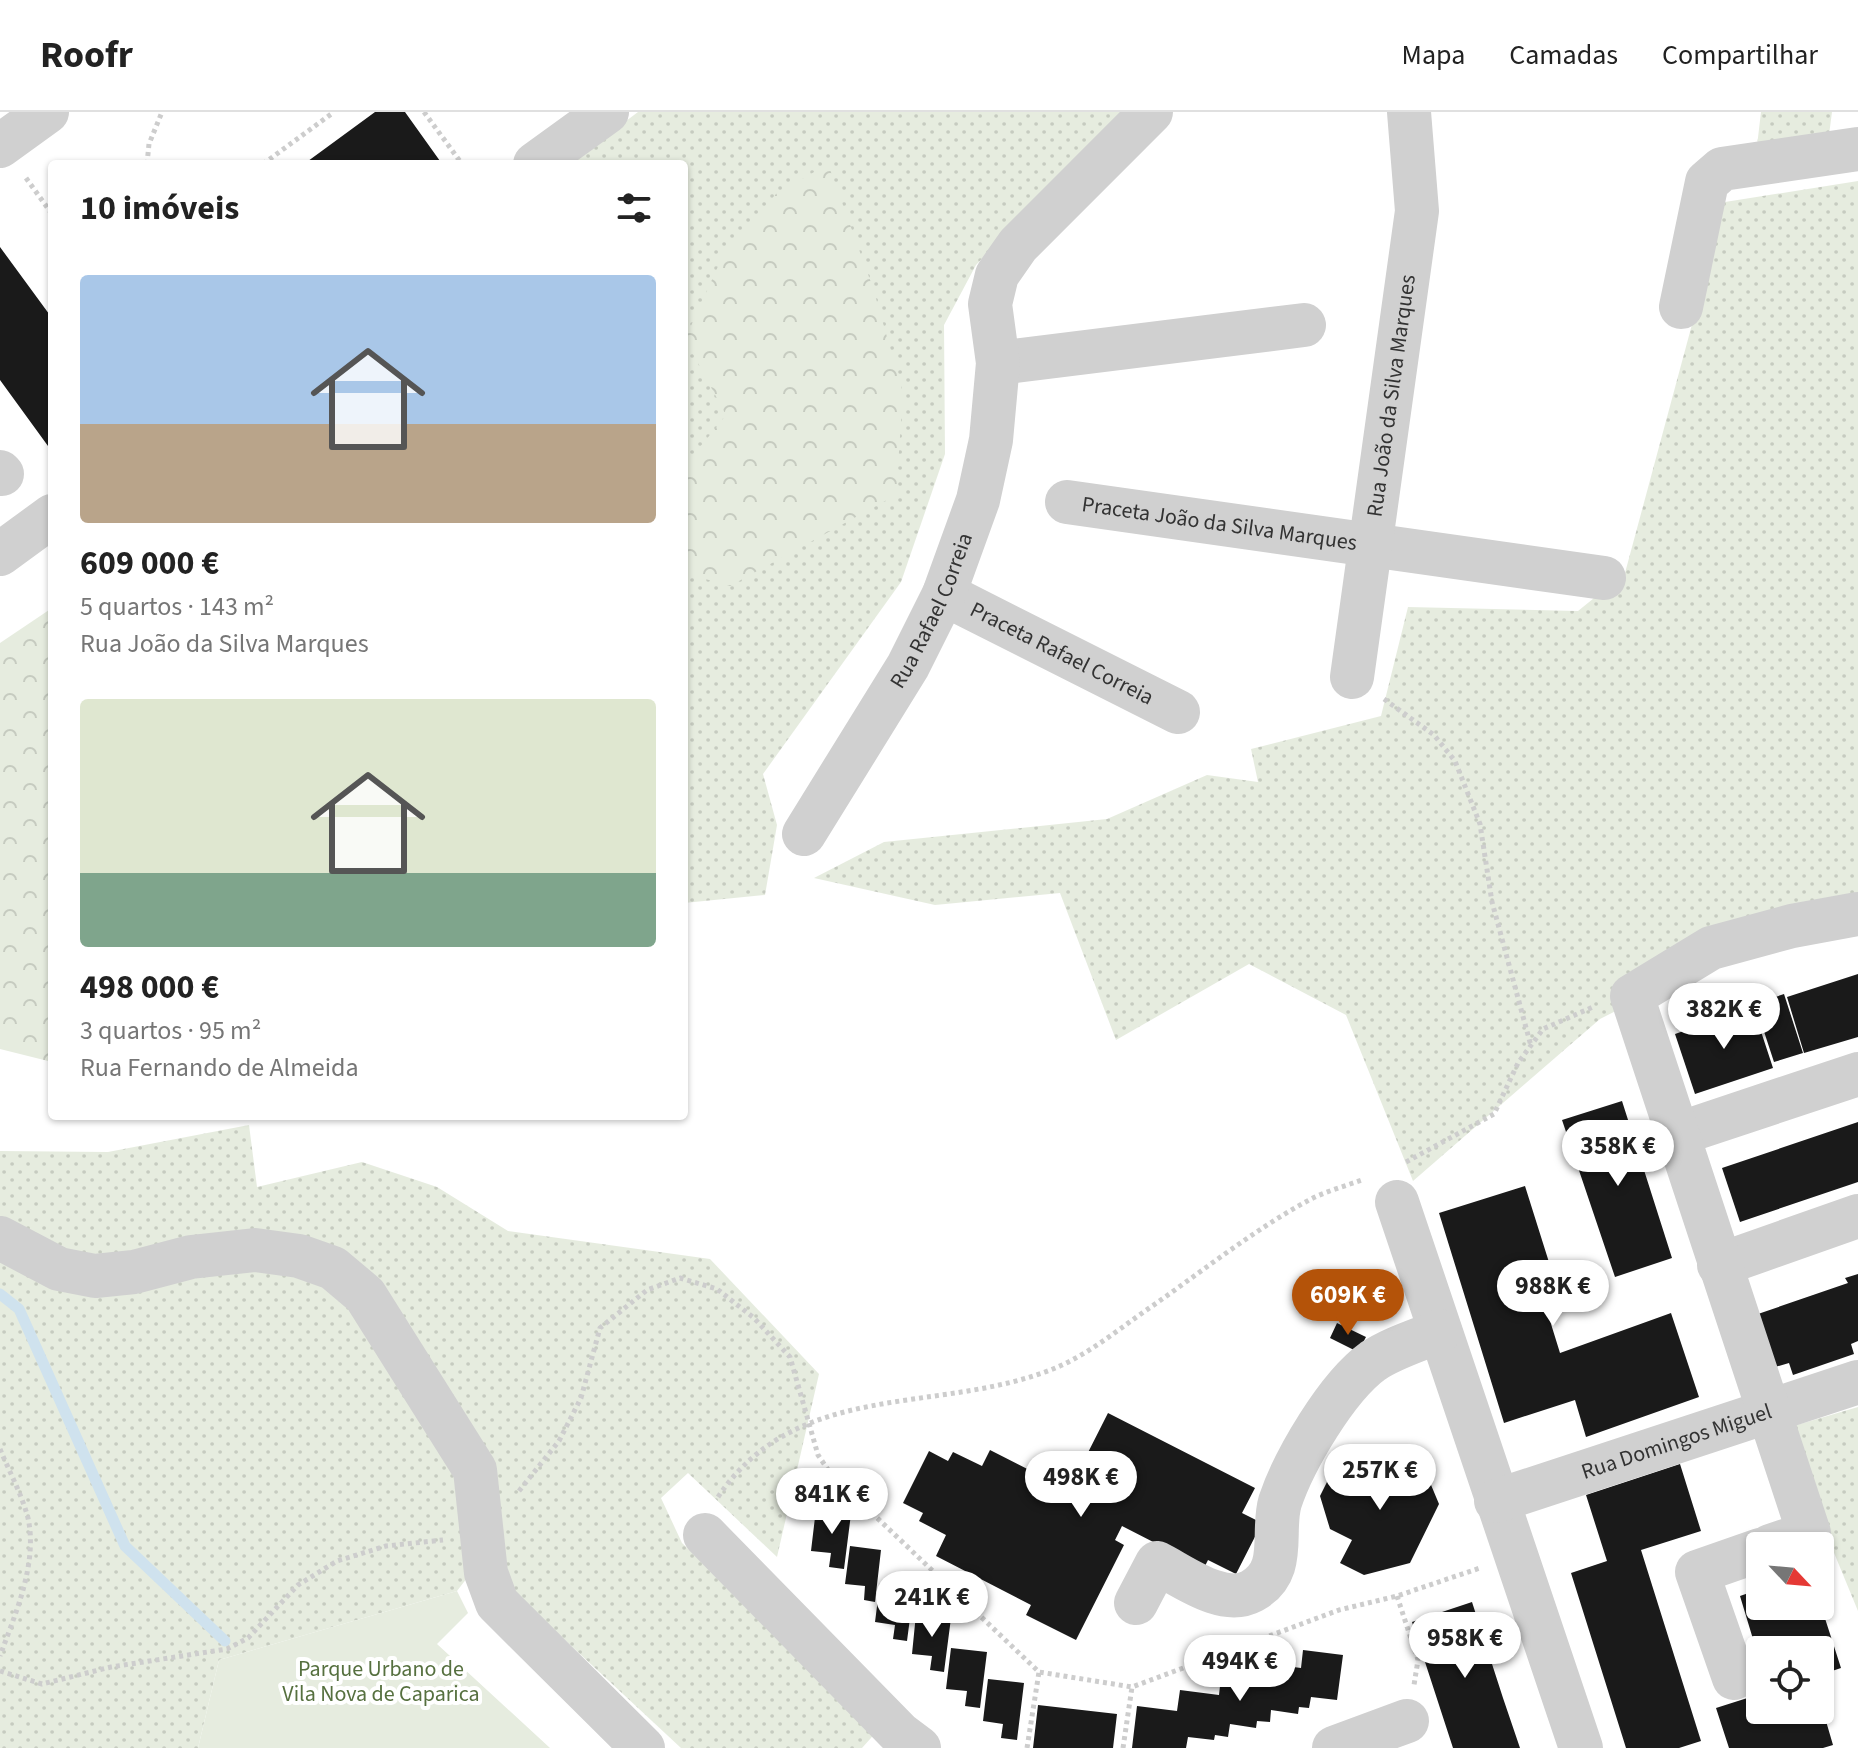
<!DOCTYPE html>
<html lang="pt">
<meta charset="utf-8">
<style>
:root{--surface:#fff;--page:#f6f6f6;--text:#222;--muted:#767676;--line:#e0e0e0;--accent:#b45309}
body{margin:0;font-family:"Source Sans 3",sans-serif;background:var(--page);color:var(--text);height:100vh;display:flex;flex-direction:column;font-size:30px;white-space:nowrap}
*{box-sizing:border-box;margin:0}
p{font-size:26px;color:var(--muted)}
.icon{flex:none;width:44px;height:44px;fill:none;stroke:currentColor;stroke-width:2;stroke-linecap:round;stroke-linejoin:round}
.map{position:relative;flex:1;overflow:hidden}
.panel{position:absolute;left:48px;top:48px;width:640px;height:960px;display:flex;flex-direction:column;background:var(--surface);border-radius:8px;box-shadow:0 2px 6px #0004}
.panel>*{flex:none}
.needle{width:52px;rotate:116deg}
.tools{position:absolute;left:1746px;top:1420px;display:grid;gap:16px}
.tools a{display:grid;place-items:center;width:88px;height:88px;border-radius:8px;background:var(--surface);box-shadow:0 2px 6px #0004;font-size:40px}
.price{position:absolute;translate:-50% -68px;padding:0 18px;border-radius:28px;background:#fff;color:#222;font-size:26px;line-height:52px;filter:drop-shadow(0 2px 4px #0008)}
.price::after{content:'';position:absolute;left:50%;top:48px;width:24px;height:18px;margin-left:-12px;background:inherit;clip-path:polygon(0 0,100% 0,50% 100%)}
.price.selected{background:var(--accent);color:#fff}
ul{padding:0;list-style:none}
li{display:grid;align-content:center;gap:16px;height:424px;padding:0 32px}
li span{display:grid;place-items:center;height:248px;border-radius:8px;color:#555}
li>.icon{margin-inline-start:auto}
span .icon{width:144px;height:144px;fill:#fffc;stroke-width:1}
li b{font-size:34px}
h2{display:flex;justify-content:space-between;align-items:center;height:96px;padding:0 32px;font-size:34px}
header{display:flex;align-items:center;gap:48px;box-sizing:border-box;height:112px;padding:0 40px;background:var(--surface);border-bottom:2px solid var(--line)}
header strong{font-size:38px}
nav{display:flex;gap:44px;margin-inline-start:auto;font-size:28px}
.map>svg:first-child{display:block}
</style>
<header>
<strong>Roofr</strong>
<nav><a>Mapa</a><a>Camadas</a><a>Compartilhar</a></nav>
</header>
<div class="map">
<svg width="1858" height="1636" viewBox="0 0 1858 1636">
<defs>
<pattern id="grass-dots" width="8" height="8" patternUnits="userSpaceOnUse" patternTransform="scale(2)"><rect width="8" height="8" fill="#e6ecdf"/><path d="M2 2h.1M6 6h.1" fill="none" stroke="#c6cbc0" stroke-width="1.8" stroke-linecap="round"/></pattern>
<pattern id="forest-crowns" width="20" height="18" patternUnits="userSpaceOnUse" patternTransform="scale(2)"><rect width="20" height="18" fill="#e6ecdf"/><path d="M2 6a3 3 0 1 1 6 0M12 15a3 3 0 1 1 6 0" fill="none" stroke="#c6cbc0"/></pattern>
</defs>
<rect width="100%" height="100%" fill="#fff"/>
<path fill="url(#grass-dots)" d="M638,0H1121L976,153L944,213L945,342L901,470L763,662L777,713L765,783L684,791V52H569Z
M1761,0H1832L1829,23L1757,34Z
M1858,69V804L1653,880L1600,907L1413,1069L1346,903L1249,852L1116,928L1060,781L935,793L814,766L884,730L1107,707L1207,663L1258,670L1251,637L1381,604L1408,495L1578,499L1625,461L1725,90Z
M249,1013L257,1075L362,1050L437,1075L508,1119L710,1147L819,1262L777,1445L688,1361L661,1386L682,1431L879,1617L862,1636H681L507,1474L467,1466L457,1479L219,1548L198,1636H0V1039L108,1040Z
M1858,1295V1499L1783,1317Z"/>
<path fill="url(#forest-crowns)" d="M828,52L873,176L903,281L896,383L730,474L684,461V355L726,303L685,227L725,139L776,82Z
M52,496V950L0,937V531Z"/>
<path fill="#e6ecdf" d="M457,1479L468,1501L437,1532L550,1636H198L219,1548Z"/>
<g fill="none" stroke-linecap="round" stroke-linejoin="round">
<path stroke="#cfe2ee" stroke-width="11" d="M0,1182L19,1197L125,1434L225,1529"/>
</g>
<path fill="#1a1a1a" d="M375,0H405L440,49L435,52H304Z
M0,135L52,206V331L48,334L0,268Z
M1858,862V925L1804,941L1787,885Z
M1784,882L1803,941L1774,950L1755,892Z
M1753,895L1773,956L1695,982L1675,922Z
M1622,989L1672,1146L1615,1165L1562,1008Z
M1858,1010V1070L1740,1110L1722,1056Z
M1525,1074L1559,1182L1543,1186L1560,1241L1671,1201L1699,1285L1586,1325L1575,1288L1504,1311L1439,1101Z
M1858,1162V1229L1851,1232L1854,1242L1793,1263L1789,1251L1775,1255L1758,1202L1848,1171L1845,1166Z
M1337,1211L1366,1225L1358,1240L1330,1226Z
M1108,1301L1255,1376L1242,1401L1262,1411L1236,1462L1208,1448L1204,1456L1122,1414L1115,1428L1124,1433L1076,1528L1026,1503L1031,1493L936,1444L946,1423L919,1409L923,1401L903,1391L929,1339L948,1349L953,1340L982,1354L990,1338L1069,1378Z
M1398,1337L1421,1349L1439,1392L1410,1451L1364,1463L1340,1451L1352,1428L1330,1417L1320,1384L1331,1362L1367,1350L1387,1360Z
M1680,1352L1701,1419L1641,1438L1701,1629L1679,1636H1626L1571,1461L1607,1449L1586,1383Z
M816,1397L851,1402L844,1457L829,1455L831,1441L811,1439Z
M850,1434L881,1438L875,1490L864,1488L865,1474L845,1472Z
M880,1471L914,1475L907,1529L893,1527L895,1513L875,1510Z
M1760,1477V1494H1821L1841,1556L1820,1563V1538H1760L1759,1547L1740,1484Z
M1472,1490L1503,1586L1520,1636H1453L1412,1510Z
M916,1502L951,1506L944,1560L930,1558L932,1544L912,1542Z
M951,1536L987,1540L980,1596L965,1594L967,1579L946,1577Z
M1303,1538L1343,1543L1337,1588L1311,1585L1309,1596L1299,1595L1298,1602L1271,1598L1270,1610L1257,1609L1256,1616L1230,1612L1228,1625L1215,1623L1214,1628L1188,1625L1186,1636H1132L1137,1594L1177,1599L1180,1578L1219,1583L1221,1565L1261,1570L1263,1551L1301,1556Z
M988,1567L1024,1571L1017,1628L1001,1626L1003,1612L983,1609Z
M1760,1582V1598H1820L1821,1592L1833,1633L1823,1636H1729L1716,1596Z
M1038,1593L1117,1602L1113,1636H1033Z"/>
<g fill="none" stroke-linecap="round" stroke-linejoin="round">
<path stroke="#cdcdcd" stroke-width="5" stroke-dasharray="4 4" stroke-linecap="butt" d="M424,0L462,52
M147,52L149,32L162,0
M263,52L334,0
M26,66L52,102
M1384,587L1434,623L1455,649L1480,712L1492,790L1531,934
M1406,1050L1494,1002L1518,951L1543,917L1593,895
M0,1337C9,1359 22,1383 28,1406C38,1452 15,1502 0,1544
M519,1379L559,1329L581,1286L600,1216L647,1178L680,1166L717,1177L754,1206L790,1245L818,1343L831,1362L1039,1560L1132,1575L1339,1498L1397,1484L1480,1456
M718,1385C795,1270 929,1301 1042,1261C1081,1248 1111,1223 1145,1199C1199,1162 1253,1118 1311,1087C1327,1079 1345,1074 1362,1068
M1397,1484L1418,1548L1414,1573
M0,1559L42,1572L111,1555L227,1537L248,1526L298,1473L337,1449L386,1434L443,1428
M1027,1636L1039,1560
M1123,1636L1132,1575"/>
<g stroke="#d0d0d0" stroke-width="44">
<path d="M0,34L47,0"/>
<path d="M535,52L607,0"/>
<path d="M1681,195L1707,70L1722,57L1858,37"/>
<path d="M998,251L1304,213"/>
<path d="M0,360L2,362"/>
<path id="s1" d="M1067,390L1604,466"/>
<path d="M0,442L52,404"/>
<path id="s2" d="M944,482L1178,600"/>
<path id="s3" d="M1352,565L1417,99L1409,0"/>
<path id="s4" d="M804,722L908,554L944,482L978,388L991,328L998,251L990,192L997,163L1018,133L1151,0"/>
<path d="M1678,1022L1858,962"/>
<path d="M1397,1090L1581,1636"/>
<path d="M0,1126L59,1157L95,1164L134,1160L191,1145L255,1138L299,1144L333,1156L365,1183L475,1358L486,1461L497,1491L643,1636"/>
<path d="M1719,1153L1858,1104"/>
<path id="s5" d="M1496,1389L1858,1270"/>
<path d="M705,1423L899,1621L919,1636"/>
<path d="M1770,1434L1809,1421L1632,884L1711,836L1792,814L1858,802"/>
<path d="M1136,1491L1157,1451C1183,1464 1223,1495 1252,1479C1288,1459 1271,1421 1280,1390C1294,1348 1337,1275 1373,1249C1392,1236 1419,1228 1440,1219"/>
<path d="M1734,1566L1697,1460L1760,1438"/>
<path d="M1334,1636L1407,1609"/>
</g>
</g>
<g text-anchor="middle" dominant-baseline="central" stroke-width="8" stroke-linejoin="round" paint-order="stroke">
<g font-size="22" fill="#333" stroke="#fff">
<text stroke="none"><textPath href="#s3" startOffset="284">Rua João da Silva Marques</textPath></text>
<text stroke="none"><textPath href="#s1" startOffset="154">Praceta João da Silva Marques</textPath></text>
<text stroke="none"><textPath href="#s4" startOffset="258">Rua Rafael Correia</textPath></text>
<text stroke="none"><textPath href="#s2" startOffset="132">Praceta Rafael Correia</textPath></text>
<text stroke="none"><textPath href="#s5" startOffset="190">Rua Domingos Miguel</textPath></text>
</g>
<g font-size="22" fill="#56703f" stroke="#fff">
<text x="381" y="1557">Parque Urbano de<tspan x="381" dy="25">Vila Nova de Caparica</tspan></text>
</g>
</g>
</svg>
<div class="tools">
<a><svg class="needle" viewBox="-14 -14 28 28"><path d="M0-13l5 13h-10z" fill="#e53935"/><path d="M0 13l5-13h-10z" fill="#767676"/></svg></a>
<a><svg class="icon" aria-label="locate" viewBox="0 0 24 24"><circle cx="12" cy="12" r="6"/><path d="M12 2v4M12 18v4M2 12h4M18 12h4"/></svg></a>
</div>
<b class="price" style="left:1724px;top:939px">382K €</b>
<b class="price" style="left:1618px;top:1076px">358K €</b>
<b class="price" style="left:1553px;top:1216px">988K €</b>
<b class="price selected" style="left:1348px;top:1225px">609K €</b>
<b class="price" style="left:1380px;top:1400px">257K €</b>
<b class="price" style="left:1081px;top:1407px">498K €</b>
<b class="price" style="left:832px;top:1424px">841K €</b>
<b class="price" style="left:932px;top:1527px">241K €</b>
<b class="price" style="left:1465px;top:1568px">958K €</b>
<b class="price" style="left:1240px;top:1591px">494K €</b>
<section class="panel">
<h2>10 imóveis<svg class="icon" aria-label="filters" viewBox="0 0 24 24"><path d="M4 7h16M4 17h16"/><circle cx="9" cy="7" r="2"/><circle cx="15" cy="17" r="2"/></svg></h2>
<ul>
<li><span style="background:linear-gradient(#a9c7e8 60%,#b9a48a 0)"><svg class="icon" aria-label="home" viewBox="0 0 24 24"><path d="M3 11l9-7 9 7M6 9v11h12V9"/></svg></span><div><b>609 000 €</b><p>5 quartos · 143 m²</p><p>Rua João da Silva Marques</p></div></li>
<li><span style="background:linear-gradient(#dfe7d0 70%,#7fa58c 0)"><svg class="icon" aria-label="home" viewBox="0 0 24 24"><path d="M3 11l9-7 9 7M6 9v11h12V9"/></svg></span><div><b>498 000 €</b><p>3 quartos · 95 m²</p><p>Rua Fernando de Almeida</p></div></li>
</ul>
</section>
</div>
